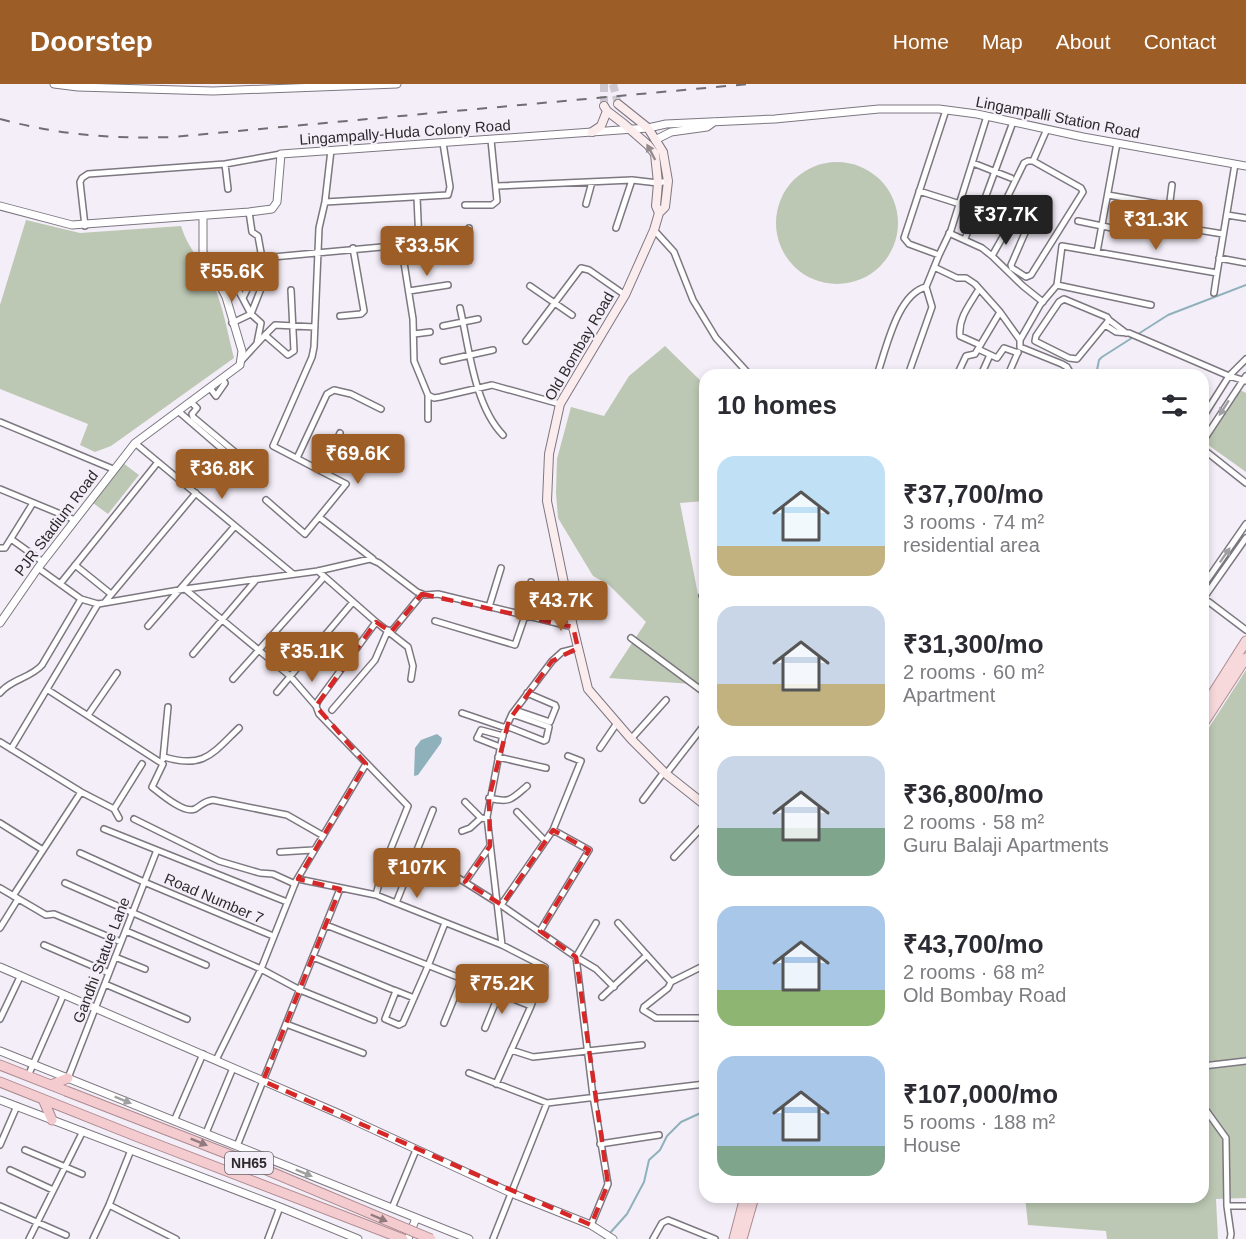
<!DOCTYPE html>
<meta charset="utf-8">
<style>
:root{--surface:#fff;--page:#f2f2f3;--text:#2b2b33;--muted:#7c7c81;--accent:#9d5d26}
body{margin:0;font-family:Arial,sans-serif;background:var(--page);color:var(--text);height:100vh;display:flex;flex-direction:column;font-size:22px;white-space:nowrap}
*{box-sizing:border-box;margin:0}
p{font-size:20px;color:var(--muted)}
.icon{flex:none;width:33px;height:33px;fill:none;stroke:currentColor;stroke-width:2;stroke-linecap:round;stroke-linejoin:round}
.map{position:relative;flex:1;overflow:hidden}
.side{position:absolute;left:699px;top:285px;width:510px;height:834px;display:flex;flex-direction:column;background:var(--surface);border-radius:18px;box-shadow:0 3px 9px #0003}
.side>*{flex:none}
.price{position:absolute;translate:-50% -51px;padding:0 14px;border-radius:6px;background:var(--accent);color:#fff;font-size:20px;line-height:39px;filter:drop-shadow(0 2px 3px #0008)}
.price::after{content:'';position:absolute;left:50%;top:36px;width:18px;height:14px;margin-left:-9px;background:inherit;clip-path:polygon(0 0,100% 0,50% 100%)}
.price.selected{background:#222;color:#fff}
ul{padding:0;list-style:none}
li{display:flex;align-items:center;gap:18px;height:150px;padding:0 18px}
li span{display:grid;place-items:center;flex:none;width:168px;height:120px;border-radius:18px;color:#555}
li>.icon{margin-inline-start:auto}
span .icon{width:72px;height:72px;fill:#fffc;stroke-width:1}
li b{font-size:26px}
h2{display:flex;justify-content:space-between;align-items:center;height:72px;padding:0 18px;font-size:26px}
header{display:flex;align-items:center;gap:36px;box-sizing:border-box;height:84px;padding:0 30px;background:var(--accent);color:#fff}
header strong{font-size:28px}
nav{display:flex;gap:33px;margin-inline-start:auto;font-size:21px}
.map>svg:first-child{display:block}
</style>
<header>
<strong>Doorstep</strong>
<nav><a>Home</a><a>Map</a><a>About</a><a>Contact</a></nav>
</header>
<div class="map">
<svg width="1246" height="1155" viewBox="0 0 1246 1155">
<rect width="100%" height="100%" fill="#f4eef8"/>
<path fill="#bcc8b3" d="M776 139a61 61 0 1 1 122 0a61 61 0 1 1-122 0Z
M26,136L80,149L181,142C188,165 203,179 213,200C223,221 228,251 234,274L111,362L95,368L80,361L88,340L0,305V221Z
M665,262L705,301V417L680,419L705,546V601L609,594L646,538L609,501L593,492L558,434L556,409L557,375L571,323L604,332L629,292Z
M1240,306L1246,309V388L1204,358Z
M123,379L139,391L108,430L93,419Z
M1246,586V1114L1216,1115L1218,1155H1107L1106,1147L1028,1141L1025,1113H1203V653Z"/>
<path fill="#8fb1bc" d="M437,650L442,654L441,659L418,691L414,692L415,664L421,656Z"/>
<g fill="none" stroke-linecap="round" stroke-linejoin="round">
<path stroke="#8fb1bc" stroke-width="2" d="M1101,291L1097,286L1099,276L1102,273L1168,231L1246,201
M610,1149L627,1130L644,1098L649,1076L660,1066L667,1052L681,1038L705,1027"/>
<path stroke="#ccc7d0" stroke-width="8" stroke-dasharray="8 4" stroke-linecap="butt" d="M604,0V22
M613,0L618,20"/>
<g stroke="#7d7780" stroke-width="8">
<path id="minor" d="M331,66L325,118L319,144L314,263L312,273L273,362L346,400L319,433L373,475
M1028,77H1033L1081,104L1083,108L1031,191L1026,193L1012,184L1011,181L1028,142C1018,137 1004,134 1003,122L1024,79Z
M1033,77L1047,45
M973,79L1011,94
M225,80L228,105
M497,102L632,96L658,99L668,97
M919,107L960,120
M1108,111L1164,121
M417,113L419,159
M325,118L448,111L450,103L443,59
M586,120L592,98
M465,121H492L497,117L491,56
M249,128L252,148L258,152L262,174L469,155V144
M1227,131L1246,134
M1078,137L1131,148
M1143,137L1223,150
M1167,141L1172,101
M85,142L80,98L82,94L88,90L225,80L281,70
M1028,142L1037,123
M616,144L632,96
M654,146L674,168L693,216L716,254L748,289L757,291
M949,149L982,164L992,172L1005,149
M965,155L977,122L984,117L1013,38
M401,160L413,235L414,277L428,311L434,314L440,313L492,301L560,320
M1097,168L1117,59
M939,171L909,160L904,154L946,26
M992,172L1023,202L1043,218
M1219,174L1246,179
M934,183L957,194H966L975,200L1000,228L1020,256V263L1062,280L1067,283L1072,291
M234,198L251,230L261,239L257,259
M1057,201L1151,221
M530,202L572,231
M979,205C970,220 958,234 960,252L980,261
M409,207L448,201
M1214,209L1217,189
M243,214L262,174
M1064,215L1107,233L1109,236L1077,275L1069,274L1035,257L1036,252L1059,218Z
M460,224C469,263 474,321 503,351
M340,232L361,230L364,227L353,164
M1109,236L1126,249
M232,239L251,230L273,174
M1105,241L1116,248L1129,249L1229,292L1246,297
M443,242L478,235
M414,250L430,248
M265,251L275,241L315,243
M1020,256L1040,221L1057,201L1062,162L1217,189L1235,80
M526,257L581,184L589,186L625,211
M978,265L997,274L1004,264L1018,269
M242,276L265,251L288,271L294,267L291,206
M443,277L493,266
M877,291C886,266 897,210 926,203
M908,291L932,223L926,203L939,171L951,146L987,32
M957,291L966,272L975,270L1000,228
M981,291L990,271
M1008,291L1018,268
M210,304L216,312L225,299L222,295
M191,318L197,324L192,330L193,333L254,384H257L263,376
M178,327L251,390
M1203,333L1229,292L1246,275
M428,335V311
M0,338L113,385
M1203,357L1246,292
M135,359L293,490
M1203,365L1246,399
M297,374L327,310L334,306L351,310L381,325
M322,387L340,349
M703,392L705,400
M0,405L75,436
M266,416L305,450L319,433
M11,455L43,478
M0,464H5L33,419
M75,481L111,510
M38,484L81,515L98,520L185,505L318,487L370,475L379,479L417,508L425,511L438,510L573,543
M318,487L376,538L408,563L413,582L411,595
M60,500L158,378
M1203,502L1246,440
M185,505L290,592L316,622
M702,512L705,511
M1203,515L1246,454
M105,518L196,409
M1209,518L1246,546
M489,523L501,484
M435,537L515,561L525,532L531,498
M148,542L235,442
M391,548L422,510
M631,554L705,609
M193,570L256,496
M233,595L324,493
M48,606L163,680L152,703C161,710 184,730 195,725C202,721 204,717 213,716L287,731L322,751
M277,608L353,518
M0,609C11,595 31,594 42,581L81,515
M332,626L375,576L388,546
M515,626L550,638L556,623L555,621L527,609
M462,629L506,644
M88,631L117,589
M506,642L544,657L546,656L549,643L512,630
M631,655L666,616
M0,658L81,708L114,725L119,734
M500,663L477,654L481,646L503,652
M600,664L617,639
M11,665L98,520
M164,673C204,685 212,670 239,644
M498,673L546,684
M163,675L168,623
M666,690L705,640
M489,714C510,719 511,716 527,702
M643,716L664,688
M465,718L481,734L487,735
M114,725L142,680
M433,726L396,819L502,861L545,883L531,922L496,1000
M517,728L545,757
M134,735L219,777L260,789L273,790L295,800
M0,739L43,766
M104,745L287,818
M553,746L581,677L568,672
M462,747L470,744L481,734
M280,768L313,766
M417,768L498,819L576,873L593,1012L608,1100L591,1141
M80,769L144,798L273,852
M674,773L705,740
M298,795L376,811L396,819
M465,798L490,762
M65,799L261,885L300,906L374,936
M0,804L46,831L54,830L121,858
M376,811L383,784L408,722L319,630L316,622L318,617L376,538
M13,812L81,708
M501,821L553,746L589,766L540,847
M596,839L576,873L596,885L614,903
M618,839L671,898L668,904L644,923L643,926L656,934H705
M326,841L531,922
M0,844L18,815
M126,847L206,881
M44,861L109,889
M502,861L487,733L503,650L512,630L552,577L562,568L578,564
M115,873L145,885
M313,873L391,905
M671,898L705,881
M105,900L187,935
M394,906L414,914
M396,907L385,935L399,941L403,939L428,882L445,839
M602,913L647,871
M0,935L20,893
M444,939L462,895
M286,940L363,969
M485,944L499,910
M511,966L533,973L642,961
M216,976L261,885L296,797L366,680
M1203,982L1246,977
M469,989L547,1019L493,1155
M28,992L63,912
M68,994L157,766
M547,1019L705,1000
M1203,1022L1226,1054L1227,1122L1231,1150L1230,1155
M174,1037L203,970
M206,1049L233,984
M600,1060L659,1051
M0,1061L17,1022
M237,1062L340,805
M25,1066L82,1090
M10,1086L53,1106
M109,1121L176,1155
M0,1122L66,1151
M1227,1122H1246
M392,1124L416,1066
M29,1155L83,1047
M93,1155L109,1121L131,1066
M268,1155L280,1123
M653,1155L662,1139L668,1136L715,1155"/>
</g>
<g stroke="#7d7780" stroke-width="9">
<path id="tertiary" d="M54,0L78,3L213,7L397,0
M655,56L671,48L707,43L714,38
M0,122L72,141L249,128L272,125L277,118L281,70L648,44L666,40L775,35L879,25H939L977,30L1083,53L1246,82
M0,539L38,484L135,359L240,281L242,267L226,213L203,168V132
M0,883L342,1031L511,1109L591,1141L613,1155
M0,967L469,1155
M0,1016L280,1123L358,1155
M408,1155L416,1134"/>
</g>
<g stroke="#7d7780" stroke-width="10">
<path id="secondary" d="M618,20L648,44L663,68L668,97L665,123L659,129L654,146L625,211L560,320L549,370L547,417L573,543L588,605L631,655L666,690L705,721
M604,22L607,27L624,40L648,61L655,70L658,99L656,122L659,129
M592,48L601,42L607,27"/>
</g>
<g stroke="#ac8b90" stroke-width="11">
<path id="primary" d="M1203,625L1246,557
M1203,640L1246,574
M734,1155L745,1113
M742,1155L754,1113"/>
</g>
<g stroke="#ac8b90" stroke-width="11">
<path id="trunk" d="M0,981L66,1007
M0,998L138,1053L403,1155
M51,1001L68,994
M43,1015L52,1036"/>
</g>
<use href="#minor" stroke="#fff" stroke-width="5"/>
<use href="#tertiary" stroke="#fff" stroke-width="7"/>
<use href="#secondary" stroke="#fbecee" stroke-width="8"/>
<use href="#primary" stroke="#f7d9dc" stroke-width="9"/>
<use href="#trunk" stroke="#f4ccd0" stroke-width="9"/>
<path stroke="#716d73" stroke-width="2" stroke-dasharray="10 10" stroke-linecap="butt" d="M0,35C59,51 112,55 173,53L749,0"/>
<g stroke="#ac8b90" stroke-width="11" stroke-linecap="butt">
<path id="trunk-bridge" d="M66,1007L233,1072L431,1155"/>
</g>
<use href="#trunk-bridge" stroke="#f4ccd0" stroke-width="9"/>
</g>
<defs><path id="oneway-solid" d="M-6-.8H1V-3.2L6.5 0L1 3.2V.8H-6Z" transform="scale(1.5)"/></defs>
<use fill="#948b8e" href="#oneway-solid" transform="translate(651 68) rotate(-118)"/>
<g fill="#a09fa1">
<use href="#oneway-solid" transform="translate(1224 324) rotate(123)"/>
<use href="#oneway-solid" transform="translate(1225 471) rotate(-55)"/>
<use href="#oneway-solid" transform="translate(123 1016) rotate(22)"/>
<use href="#oneway-solid" transform="translate(304 1089) rotate(22)"/>
</g>
<g fill="#907b7f">
<use href="#oneway-solid" transform="translate(199 1058) rotate(22)"/>
<use href="#oneway-solid" transform="translate(379 1134) rotate(23)"/>
</g>
<path fill="none" stroke="#d62828" stroke-width="4.5" stroke-dasharray="12 8" stroke-linejoin="round" d="M422,510L573,543L578,564L552,577L509,636L489,714L490,762L465,798L502,821L553,746L589,766L540,847L576,873L608,1100L591,1141L263,997L340,805L298,795L366,680L316,622L376,538L391,548Z"/>
<g text-anchor="middle" dominant-baseline="central" stroke-width="4.5" stroke-linejoin="round" paint-order="stroke">
<rect fill="#f4eef8" stroke="#69656b" stroke-width="1.5" x="225" y="1068" width="48" height="22" rx="4.5"/>
<g font-size="14" font-weight="bold" fill="#2d2a2e">
<text x="249" y="1079">NH65</text>
</g>
<g font-size="15" fill="#2d2a2e" stroke="#f4eef8">
<text transform="translate(1058 33) rotate(11)">Lingampalli Station Road</text>
<text transform="translate(405 48) rotate(-4)">Lingampally-Huda Colony Road</text>
<text transform="translate(579 262) rotate(-60)">Old Bombay Road</text>
<text transform="translate(56 439) rotate(-53)">PJR Stadium Road</text>
<text transform="translate(214 814) rotate(23)">Road Number 7</text>
<text transform="translate(101 876) rotate(-69)">Gandhi Statue Lane</text>
</g>
</g>
</svg>
<b class="price selected" style="left:1006px;top:162px">₹37.7K</b>
<b class="price" style="left:1156px;top:167px">₹31.3K</b>
<b class="price" style="left:427px;top:193px">₹33.5K</b>
<b class="price" style="left:232px;top:219px">₹55.6K</b>
<b class="price" style="left:358px;top:401px">₹69.6K</b>
<b class="price" style="left:222px;top:416px">₹36.8K</b>
<b class="price" style="left:561px;top:548px">₹43.7K</b>
<b class="price" style="left:312px;top:599px">₹35.1K</b>
<b class="price" style="left:417px;top:815px">₹107K</b>
<b class="price" style="left:502px;top:931px">₹75.2K</b>
<section class="side">
<h2>10 homes<svg class="icon" aria-label="filters" viewBox="0 0 24 24"><path d="M4 7h16M4 17h16"/><circle cx="9" cy="7" r="2"/><circle cx="15" cy="17" r="2"/></svg></h2>
<ul>
<li><span style="background:linear-gradient(#bfe0f5 75%,#c2b280 0)"><svg class="icon" aria-label="home" viewBox="0 0 24 24"><path d="M3 11l9-7 9 7M6 9v11h12V9"/></svg></span><div><b>₹37,700/mo</b><p>3 rooms · 74 m²</p><p>residential area</p></div></li>
<li><span style="background:linear-gradient(#c9d6e8 65%,#c2b280 0)"><svg class="icon" aria-label="home" viewBox="0 0 24 24"><path d="M3 11l9-7 9 7M6 9v11h12V9"/></svg></span><div><b>₹31,300/mo</b><p>2 rooms · 60 m²</p><p>Apartment</p></div></li>
<li><span style="background:linear-gradient(#c9d6e8 60%,#7fa58c 0)"><svg class="icon" aria-label="home" viewBox="0 0 24 24"><path d="M3 11l9-7 9 7M6 9v11h12V9"/></svg></span><div><b>₹36,800/mo</b><p>2 rooms · 58 m²</p><p>Guru Balaji Apartments</p></div></li>
<li><span style="background:linear-gradient(#a9c7e8 70%,#8fb573 0)"><svg class="icon" aria-label="home" viewBox="0 0 24 24"><path d="M3 11l9-7 9 7M6 9v11h12V9"/></svg></span><div><b>₹43,700/mo</b><p>2 rooms · 68 m²</p><p>Old Bombay Road</p></div></li>
<li><span style="background:linear-gradient(#a9c7e8 75%,#7fa58c 0)"><svg class="icon" aria-label="home" viewBox="0 0 24 24"><path d="M3 11l9-7 9 7M6 9v11h12V9"/></svg></span><div><b>₹107,000/mo</b><p>5 rooms · 188 m²</p><p>House</p></div></li>
</ul>
</section>
</div>
